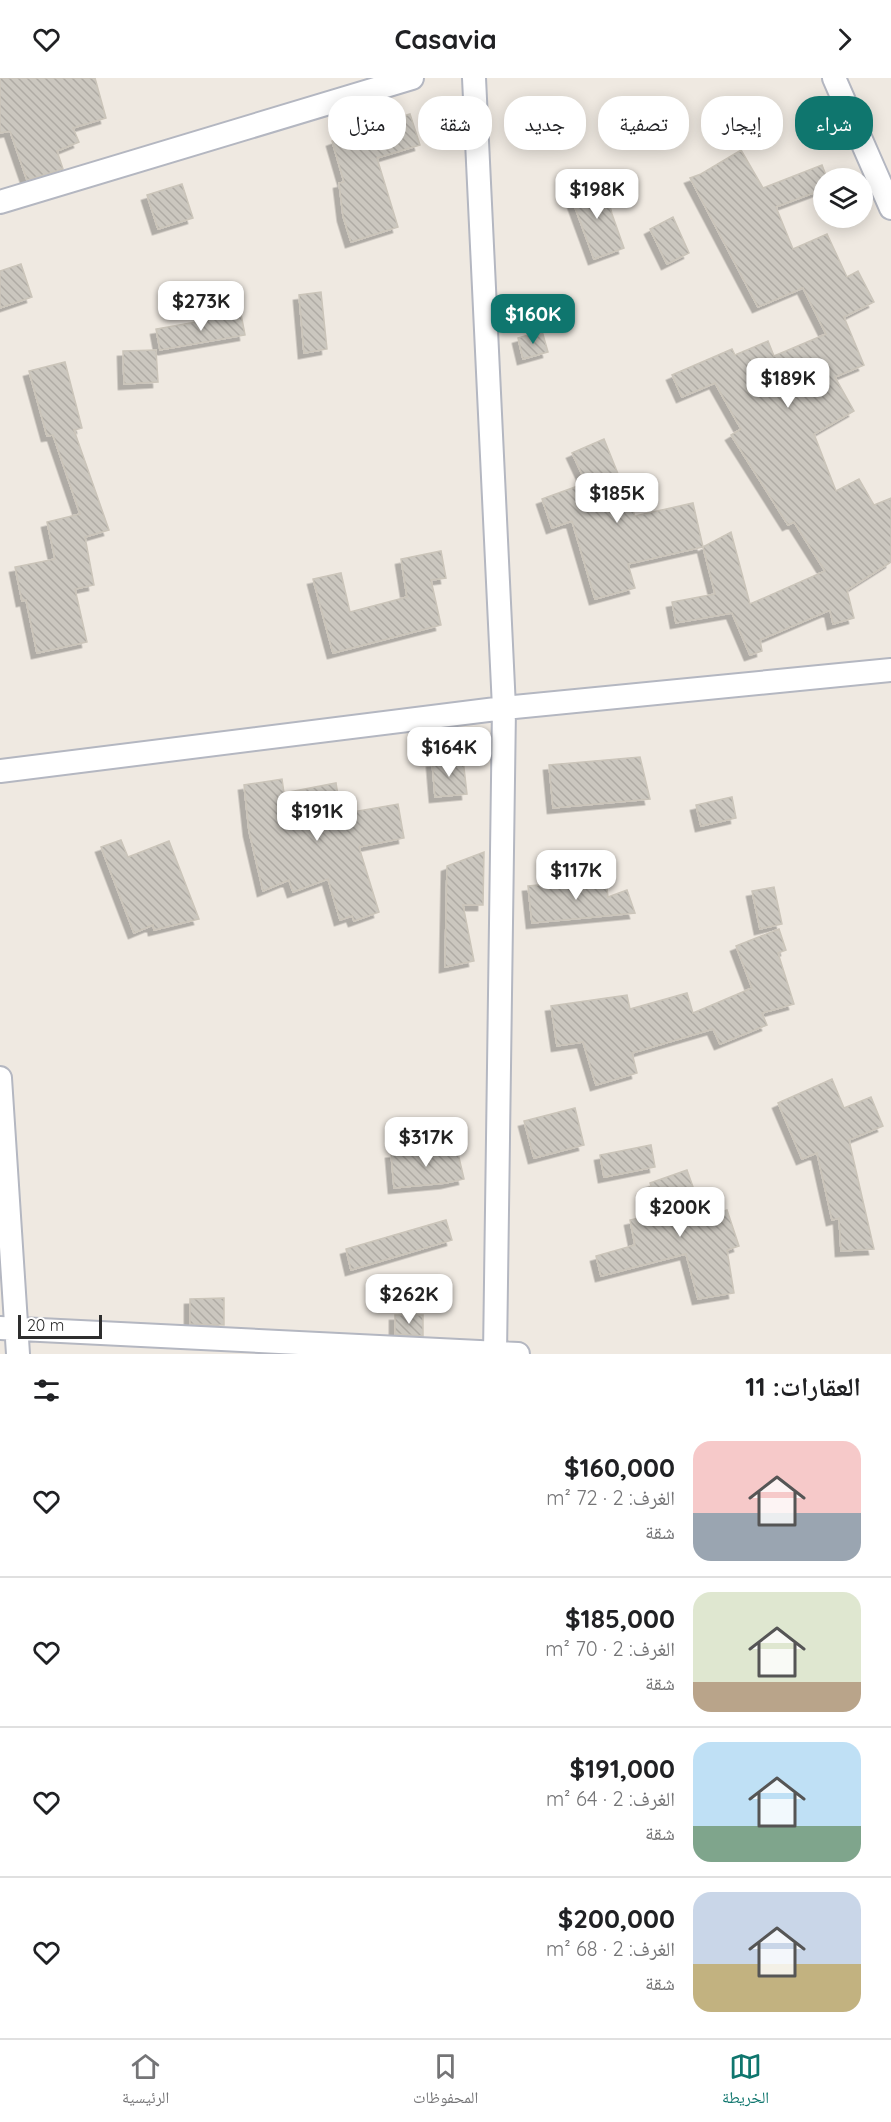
<!DOCTYPE html>
<html lang="ar">
<meta charset="utf-8">
<style>
:root{--surface:#fff;--page:#f6f6f6;--text:#202124;--muted:#757577;--line:#e0e0e0;--accent:#0f766e}
body{margin:0;font-family:Quicksand,"Noto Naskh Arabic",sans-serif;background:var(--page);color:var(--text);direction:rtl;height:100vh;display:flex;flex-direction:column;font-size:22px;white-space:nowrap}
*{box-sizing:border-box;margin:0}
p{font-size:20px;color:var(--muted)}
.icon{flex:none;width:33px;height:33px;fill:none;stroke:currentColor;stroke-width:2;stroke-linecap:round;stroke-linejoin:round}
.map{position:relative;height:1276px;overflow:hidden;direction:ltr}
.panel{display:flex;flex-direction:column;background:var(--surface);flex:1}
.panel>*{flex:none}
.hud{position:absolute;left:18px;top:18px;width:855px;height:54px;direction:rtl;display:flex;gap:12px}
.buttons{position:absolute;left:813px;top:90px;display:grid;gap:12px}
.buttons a{display:grid;place-items:center;width:60px;height:60px;border-radius:50%;background:var(--surface);box-shadow:0 3px 15px #0003;font-size:30px}
.scale{position:absolute;left:18px;bottom:15px;width:84px;box-sizing:border-box;padding-left:6px;border:3px solid #2e2e2e;border-top:0;font-size:16px;line-height:21px;white-space:nowrap;color:#2e2e2e;-webkit-text-stroke:4px #fff;paint-order:stroke}
.price{position:absolute;translate:-50% -51px;padding:0 14px;border-radius:12px;background:#fff;color:#222;font-size:20px;line-height:39px;filter:drop-shadow(0 2px 3px #0008)}
.price::after{content:'';position:absolute;left:50%;top:36px;width:18px;height:14px;margin-left:-9px;background:inherit;clip-path:polygon(0 0,100% 0,50% 100%)}
.price.selected{background:var(--accent);color:#fff}
ul{padding:0;list-style:none}
li{display:flex;align-items:center;gap:18px;height:150px;padding:0 30px}
li+li{border-top:2px solid var(--line)}
li span{display:grid;place-items:center;flex:none;width:168px;height:120px;border-radius:18px;color:#555}
li>.icon{margin-inline-start:auto}
span .icon{width:72px;height:72px;fill:#fffc;stroke-width:1}
li b{font-size:26px}
h2{display:flex;justify-content:space-between;align-items:center;height:72px;padding:0 30px;font-size:26px}
.pill{padding:0 21px;border-radius:24px;background:var(--surface);box-shadow:0 3px 15px #0003;font-size:21px;line-height:54px}
.pill.selected{background:var(--accent);color:#fff}
header{display:flex;justify-content:space-between;align-items:center;height:78px;padding:0 30px;background:var(--surface);font-size:27px;font-weight:700}
.dock{display:flex;justify-content:space-around;align-items:center;height:84px;border-top:2px solid var(--line);background:var(--surface);font-size:16px;color:var(--muted)}
.dock a{display:grid;justify-items:center;gap:3px}
.dock .selected{color:var(--accent)}
.map>svg:first-child{display:block}
</style>
<header><svg class="icon" aria-label="forward" viewBox="0 0 24 24"><path d="M9 5l7 7-7 7"/></svg>Casavia<svg class="icon" aria-label="heart" viewBox="0 0 24 24"><path d="M12 20l-8-8c-3-5 5-10 8-4 3-6 11-1 8 4z"/></svg></header>
<div class="map">
<svg width="891" height="1276" viewBox="0 0 891 1276">
<defs>
<pattern id="building-back-hatch" width="6" height="6" patternUnits="userSpaceOnUse" patternTransform="scale(1.5)"><rect width="6" height="6" fill="#cbc7bf"/><path d="M-1 5l2 2M0 0l6 6M5-1l2 2" fill="none" stroke="#afaba4"/></pattern>
<filter id="shadow"><feDropShadow dx="-5.5" dy="5.5" stdDeviation="0" flood-color="#0004"/></filter>
</defs>
<rect width="100%" height="100%" fill="#efe9e1"/>
<path fill="url(#building-back-hatch)" stroke="#cbc5ba" stroke-width="1.5" filter="url(#shadow)" d="M0,0H95L106,40L73,50L79,64L57,73L63,91L27,102L10,53L0,55Z
M410,36L420,67L377,80L398,149L351,164L343,138L339,105L344,104L332,63L386,43Z
M741,72L763,110L822,87L827,100H824V111L776,129L793,171L827,156L847,199L858,193L874,224L844,239L864,287L835,299L854,333L814,356L836,413L859,401L874,427L891,420V484L847,512L854,540L833,546L830,532L760,562L762,573L750,577L732,535L676,545L672,524L715,516L703,469L731,454L750,526L825,493L794,444L788,447L731,357L741,351L715,305L682,319L672,297L732,271L735,277L768,263L774,278L826,256L803,210L758,229L690,100L701,96Z
M604,105L612,136L624,170L594,181L569,113Z
M182,106L193,140L158,151L147,117Z
M673,139L689,175L667,186L650,151Z
M21,186L32,219L0,230V193Z
M321,214L327,271L304,275L299,217Z
M241,236L245,257L160,272L156,251Z
M542,253L548,274L523,281L518,260Z
M156,272L158,304L124,306L123,273Z
M65,284L82,350L74,352L109,452L85,459L94,507L75,511L87,564L37,575L26,522L22,523L15,489L55,481L47,444L80,436L53,357L47,358L29,293Z
M604,361L635,438L693,425L703,469L628,486L635,510L595,521L572,443L552,450L542,421L586,405L572,375Z
M441,473L446,500L431,502L441,547L333,575L313,501L341,495L350,534L407,519L401,481Z
M640,679L650,721L553,730L549,687Z
M463,681L467,716L435,719L432,684Z
M282,701L284,715L336,705L341,736L398,726L404,760L359,769L379,834L354,843L352,838L340,842L328,801L293,814L289,802L263,813L249,753L244,707Z
M732,719L736,740L701,748L696,727Z
M121,762L128,779L169,763L199,841L154,852L153,847L134,855L101,769Z
M484,774L483,827H463L474,883L445,889L447,788Z
M606,801L608,819L627,812L635,835L532,845L528,808Z
M774,809L782,846L760,851L752,813Z
M779,851L786,872L778,875L794,926L762,935L767,947L720,966L713,951L632,975L637,995L596,1007L583,964L557,968L551,928L627,917L630,931L687,915L693,935L752,910L736,868Z
M832,1001L844,1030L871,1019L883,1048L849,1062L874,1171L841,1173L839,1140L832,1142L817,1075L802,1081L778,1025Z
M575,1030L584,1067L534,1080L524,1043Z
M651,1067L655,1089L604,1099L600,1077Z
M435,1071V1076L457,1071L464,1101L446,1105L394,1110L391,1075Z
M687,1092L704,1140L727,1132L739,1168L727,1172L734,1215L698,1221L686,1176L601,1198L596,1178L635,1167L630,1142L660,1135L650,1105Z
M446,1142L452,1162L351,1192L346,1171Z
M224,1220V1247L190,1246V1221Z
M395,1237H423V1258L395,1256Z"/>
<g fill="none" stroke-linecap="round" stroke-linejoin="round">
<g stroke="#b4b7c1" stroke-width="26">
<path id="street" d="M474,0L504,630L495,1276
M834,0L891,130
M0,124L412,0
M0,693L504,630L891,592
M0,1000L18,1276
M0,1250L518,1276"/>
</g>
<use href="#street" stroke="#fff" stroke-width="22"/>
</g>
</svg>
<div class="buttons">
<a><svg class="icon" aria-label="layers" viewBox="0 0 24 24"><path d="M12 4l9 5-9 5-9-5zM3 14l9 5 9-5"/></svg></a>
</div>
<div class="scale">20 m</div>
<b class="price" style="left:597px;top:142px">$198K</b>
<b class="price" style="left:201px;top:254px">$273K</b>
<b class="price selected" style="left:533px;top:267px">$160K</b>
<b class="price" style="left:788px;top:331px">$189K</b>
<b class="price" style="left:617px;top:446px">$185K</b>
<b class="price" style="left:449px;top:700px">$164K</b>
<b class="price" style="left:317px;top:764px">$191K</b>
<b class="price" style="left:576px;top:823px">$117K</b>
<b class="price" style="left:426px;top:1090px">$317K</b>
<b class="price" style="left:680px;top:1160px">$200K</b>
<b class="price" style="left:409px;top:1247px">$262K</b>
<div class="hud">
<a class="pill selected">شراء</a>
<a class="pill">إيجار</a>
<a class="pill">تصفية</a>
<a class="pill">جديد</a>
<a class="pill">شقة</a>
<a class="pill">منزل</a>
</div>
</div>
<section class="panel">
<h2>العقارات: 11<svg class="icon" aria-label="filters" viewBox="0 0 24 24"><path d="M4 7h16M4 17h16"/><circle cx="9" cy="7" r="2"/><circle cx="15" cy="17" r="2"/></svg></h2>
<ul>
<li><span style="background:linear-gradient(#f6c9c9 60%,#9aa5b1 0)"><svg class="icon" aria-label="home" viewBox="0 0 24 24"><path d="M3 11l9-7 9 7M6 9v11h12V9"/></svg></span><div><b>$160,000</b><p>الغرف: 2 · 72 m²</p><p>شقة</p></div><svg class="icon" aria-label="heart" viewBox="0 0 24 24"><path d="M12 20l-8-8c-3-5 5-10 8-4 3-6 11-1 8 4z"/></svg></li>
<li><span style="background:linear-gradient(#dfe7d0 75%,#b9a48a 0)"><svg class="icon" aria-label="home" viewBox="0 0 24 24"><path d="M3 11l9-7 9 7M6 9v11h12V9"/></svg></span><div><b>$185,000</b><p>الغرف: 2 · 70 m²</p><p>شقة</p></div><svg class="icon" aria-label="heart" viewBox="0 0 24 24"><path d="M12 20l-8-8c-3-5 5-10 8-4 3-6 11-1 8 4z"/></svg></li>
<li><span style="background:linear-gradient(#bfe0f5 70%,#7fa58c 0)"><svg class="icon" aria-label="home" viewBox="0 0 24 24"><path d="M3 11l9-7 9 7M6 9v11h12V9"/></svg></span><div><b>$191,000</b><p>الغرف: 2 · 64 m²</p><p>شقة</p></div><svg class="icon" aria-label="heart" viewBox="0 0 24 24"><path d="M12 20l-8-8c-3-5 5-10 8-4 3-6 11-1 8 4z"/></svg></li>
<li><span style="background:linear-gradient(#c9d6e8 60%,#c2b280 0)"><svg class="icon" aria-label="home" viewBox="0 0 24 24"><path d="M3 11l9-7 9 7M6 9v11h12V9"/></svg></span><div><b>$200,000</b><p>الغرف: 2 · 68 m²</p><p>شقة</p></div><svg class="icon" aria-label="heart" viewBox="0 0 24 24"><path d="M12 20l-8-8c-3-5 5-10 8-4 3-6 11-1 8 4z"/></svg></li>
</ul>
</section>
<nav class="dock">
<a class="selected"><svg class="icon" aria-label="map" viewBox="0 0 24 24"><path d="M3 6l6-2 6 2 6-2v14l-6 2-6-2-6 2zM9 4v14M15 6v14"/></svg>الخريطة</a>
<a><svg class="icon" aria-label="saved" viewBox="0 0 24 24"><path d="M7 4h10v16l-5-4-5 4z"/></svg>المحفوظات</a>
<a><svg class="icon" aria-label="home" viewBox="0 0 24 24"><path d="M3 11l9-7 9 7M6 9v11h12V9"/></svg>الرئيسية</a>
</nav>
